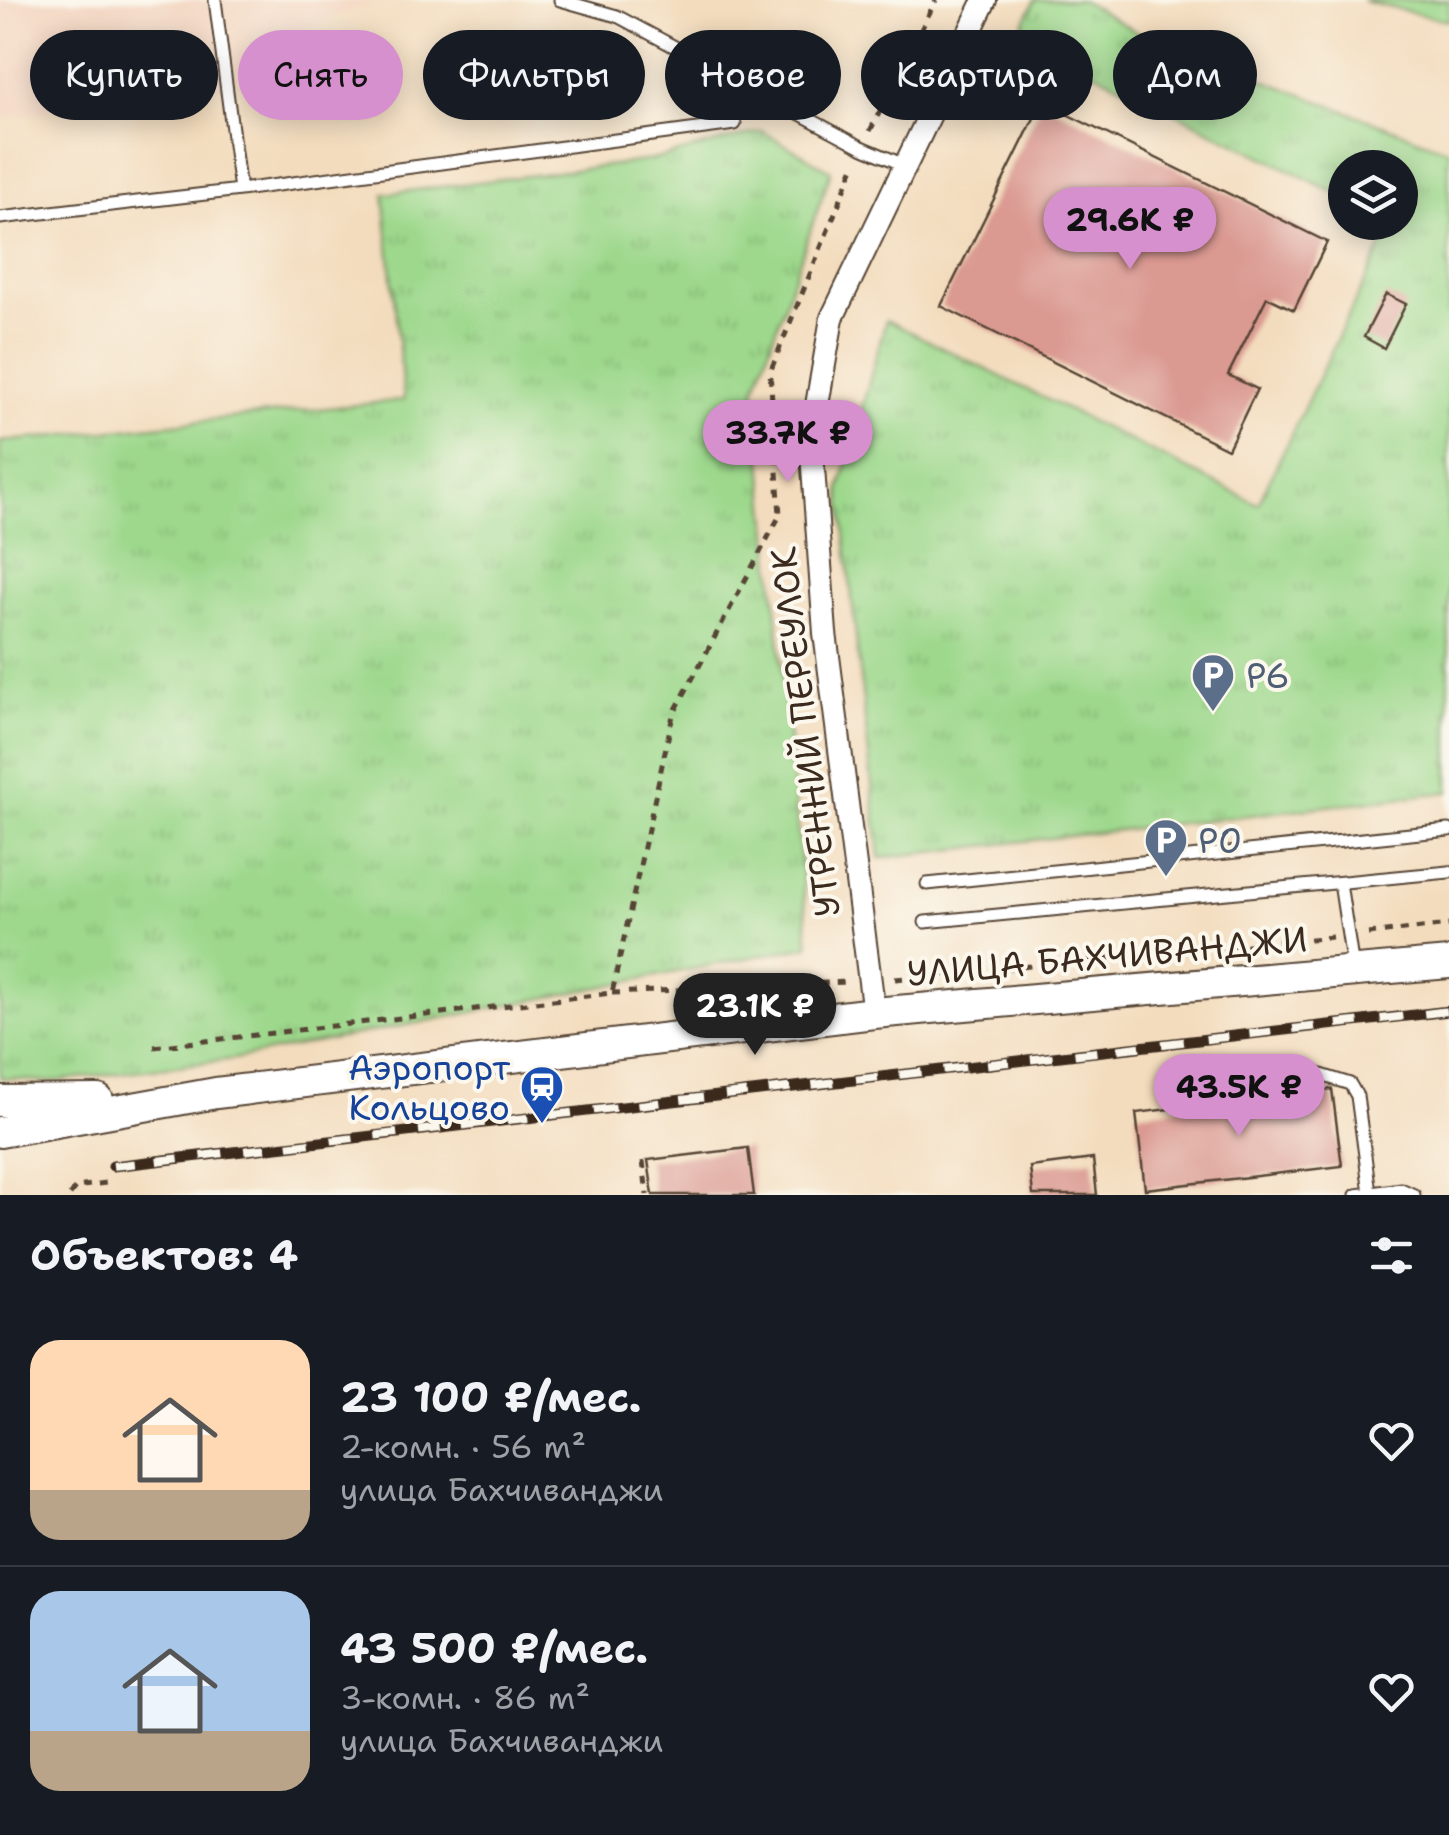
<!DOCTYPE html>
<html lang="ru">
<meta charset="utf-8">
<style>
:root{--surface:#171b24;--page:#20242c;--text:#f1f3f6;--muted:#9ea1a6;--line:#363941;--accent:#d690ce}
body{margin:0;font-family:"Shantell Sans",sans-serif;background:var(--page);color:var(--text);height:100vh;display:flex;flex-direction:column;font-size:38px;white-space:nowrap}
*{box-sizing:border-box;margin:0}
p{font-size:32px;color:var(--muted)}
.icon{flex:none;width:55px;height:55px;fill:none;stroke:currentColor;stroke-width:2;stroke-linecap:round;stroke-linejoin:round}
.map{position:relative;height:1195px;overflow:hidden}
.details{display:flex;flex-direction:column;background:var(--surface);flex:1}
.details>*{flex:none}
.banner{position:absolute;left:30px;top:30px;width:1390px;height:90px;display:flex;gap:20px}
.controls{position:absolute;left:1328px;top:150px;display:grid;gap:20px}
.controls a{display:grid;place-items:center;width:90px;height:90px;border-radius:50%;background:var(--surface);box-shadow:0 5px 25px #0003;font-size:50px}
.price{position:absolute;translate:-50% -85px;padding:0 22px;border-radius:35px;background:var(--accent);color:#111;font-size:32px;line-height:65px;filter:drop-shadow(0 2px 5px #0008)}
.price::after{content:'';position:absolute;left:50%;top:60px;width:30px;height:22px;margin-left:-15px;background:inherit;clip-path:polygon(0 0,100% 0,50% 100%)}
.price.selected{background:#222;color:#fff}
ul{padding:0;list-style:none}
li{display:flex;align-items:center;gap:30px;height:250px;padding:0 30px}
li+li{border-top:2px solid var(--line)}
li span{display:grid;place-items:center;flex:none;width:280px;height:200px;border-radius:30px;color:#555}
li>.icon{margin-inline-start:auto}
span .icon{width:120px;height:120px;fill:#fffc;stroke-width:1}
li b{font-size:42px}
h2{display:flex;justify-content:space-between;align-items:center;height:120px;padding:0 30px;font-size:42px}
.pill{padding:0 35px;border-radius:45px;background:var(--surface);box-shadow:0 5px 25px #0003;font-size:35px;line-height:90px}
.pill.selected{background:var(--accent);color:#111}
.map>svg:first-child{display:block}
</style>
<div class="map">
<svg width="1449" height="1195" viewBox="0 0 1449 1195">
<defs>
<pattern id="grass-tufts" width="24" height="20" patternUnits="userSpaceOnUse" patternTransform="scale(2.5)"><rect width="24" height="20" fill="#9dd88c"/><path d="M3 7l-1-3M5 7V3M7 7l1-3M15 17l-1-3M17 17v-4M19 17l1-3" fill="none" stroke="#88ba78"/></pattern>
</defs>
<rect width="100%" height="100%" fill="#fbf7ec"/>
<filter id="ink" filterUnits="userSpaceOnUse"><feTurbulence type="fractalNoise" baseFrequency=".01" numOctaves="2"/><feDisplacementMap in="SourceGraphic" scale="20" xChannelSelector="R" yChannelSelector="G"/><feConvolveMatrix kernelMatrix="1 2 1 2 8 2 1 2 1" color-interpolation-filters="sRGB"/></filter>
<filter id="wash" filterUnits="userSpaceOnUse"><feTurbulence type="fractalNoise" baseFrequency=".0048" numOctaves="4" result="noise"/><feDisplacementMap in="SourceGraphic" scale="40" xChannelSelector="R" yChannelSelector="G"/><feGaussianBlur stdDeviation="2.25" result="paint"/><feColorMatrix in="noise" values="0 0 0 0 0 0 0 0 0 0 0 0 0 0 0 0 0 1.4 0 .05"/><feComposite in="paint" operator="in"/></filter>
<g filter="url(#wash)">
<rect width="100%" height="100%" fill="#f3dcbd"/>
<path fill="#f3d4bf" d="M0,0H378L262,45L264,82L0,118Z"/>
<path fill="url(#grass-tufts)" stroke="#6c8155" stroke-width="2.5" d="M1035,0H1082L1136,32L1449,150V792L880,858L840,489L886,320L1258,504L1393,223L1400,222V168H1345V198L1019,34Z
M762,131L831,171L755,389L809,946L234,1059L47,1082L0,1078V442L404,400L384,194L652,160Z"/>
<path fill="#9dd88c" stroke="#6c8155" stroke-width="2.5" d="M1364,0H1449V21L1367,2Z"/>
<g id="blocks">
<path fill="#da9991" d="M1042,102L1327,242L1294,310L1267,297L1228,375L1257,389L1228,449L941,306Z
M1386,294L1406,304L1384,348L1364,337Z
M1332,1089L1342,1166L1145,1189L1136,1113Z
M748,1148L754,1195H653L648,1160Z
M1093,1159L1097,1195H1033L1030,1167Z"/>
</g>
</g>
<g filter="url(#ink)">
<use href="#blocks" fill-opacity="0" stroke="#574536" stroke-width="2.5"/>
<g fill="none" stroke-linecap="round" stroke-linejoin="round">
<g stroke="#574536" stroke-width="15">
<path id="lane" d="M215,0L240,190
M560,0L617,16L862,147L904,165
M0,218L240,190L735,124
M1340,883L1353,968
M927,884L1449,830
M925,922L1449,872
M1181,1086L1315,1073L1350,1084L1357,1096L1370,1193
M1356,1195L1401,1189L1414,1195"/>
</g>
<g stroke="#574536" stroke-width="26">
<path id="street" d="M874,1013L825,633L811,440L832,318L985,0"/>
</g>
<g stroke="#574536" stroke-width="34">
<path id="secondary" d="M0,1101L98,1100
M0,1132L216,1093L874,1013L1449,963"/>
</g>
<path stroke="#574536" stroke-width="5" stroke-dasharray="8 8" stroke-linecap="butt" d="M870,131L936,0
M1368,934L1449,925
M895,979L1332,937
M612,993L849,982
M154,1047L612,993L673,715L780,515L770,372L855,164
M643,1161L647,1195
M70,1195L76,1187L113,1182"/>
<use href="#lane" stroke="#fff" stroke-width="11"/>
<use href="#street" stroke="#fff" stroke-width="22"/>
<use href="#secondary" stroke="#fff" stroke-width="30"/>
<g stroke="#3b2a1e" stroke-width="11">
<path id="rail" d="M113,1166L1449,1011"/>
</g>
<use href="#rail" stroke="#fbf7ec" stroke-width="8" stroke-dasharray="22" stroke-linecap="butt"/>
</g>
</g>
<defs>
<g id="parking-pin" transform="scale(2.25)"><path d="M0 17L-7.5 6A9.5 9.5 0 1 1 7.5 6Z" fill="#5c6f8a" stroke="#fbf7ec"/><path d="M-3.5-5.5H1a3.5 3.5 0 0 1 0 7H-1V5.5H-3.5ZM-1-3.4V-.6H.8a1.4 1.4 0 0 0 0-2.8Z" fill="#fff"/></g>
<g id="station-pin" transform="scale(2.25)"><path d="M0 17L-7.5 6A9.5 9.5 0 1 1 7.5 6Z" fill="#1a4fb4" stroke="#fbf7ec"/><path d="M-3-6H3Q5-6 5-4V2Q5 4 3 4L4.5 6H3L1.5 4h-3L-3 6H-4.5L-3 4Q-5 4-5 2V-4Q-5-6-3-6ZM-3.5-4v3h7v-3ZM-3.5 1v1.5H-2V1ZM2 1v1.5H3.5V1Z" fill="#fff"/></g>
</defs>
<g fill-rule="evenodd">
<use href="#parking-pin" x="1213" y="675"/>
<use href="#parking-pin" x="1166" y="840"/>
<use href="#station-pin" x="542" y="1087"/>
</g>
<g text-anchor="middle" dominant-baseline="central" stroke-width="8" stroke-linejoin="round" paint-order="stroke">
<g font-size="35" fill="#4e5e75" stroke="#fbf7ec" text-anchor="start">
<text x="1246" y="675">P6</text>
<text x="1198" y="840">P0</text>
</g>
<g font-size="35" fill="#3b2a1e" stroke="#fbf7ec">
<text transform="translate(805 732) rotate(-97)">УТРЕННИЙ ПЕРЕУЛОК</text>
<text transform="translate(1107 956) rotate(-5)">УЛИЦА БАХЧИВАНДЖИ</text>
</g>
<g font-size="35" fill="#164399" stroke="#fbf7ec" text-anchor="end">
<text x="510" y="1067">Аэропорт<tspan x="510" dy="40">Кольцово</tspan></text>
</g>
</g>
</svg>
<div class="controls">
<a><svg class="icon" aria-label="layers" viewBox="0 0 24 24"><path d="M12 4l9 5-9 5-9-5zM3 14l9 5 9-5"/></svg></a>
</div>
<b class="price" style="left:1130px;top:272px">29.6K ₽</b>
<b class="price" style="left:788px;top:485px">33.7K ₽</b>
<b class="price selected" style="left:755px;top:1058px">23.1K ₽</b>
<b class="price" style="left:1239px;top:1139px">43.5K ₽</b>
<div class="banner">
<a class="pill">Купить</a>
<a class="pill selected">Снять</a>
<a class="pill">Фильтры</a>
<a class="pill">Новое</a>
<a class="pill">Квартира</a>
<a class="pill">Дом</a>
</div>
</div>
<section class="details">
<h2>Объектов: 4<svg class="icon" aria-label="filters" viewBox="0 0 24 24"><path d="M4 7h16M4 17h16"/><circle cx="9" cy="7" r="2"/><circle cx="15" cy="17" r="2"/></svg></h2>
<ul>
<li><span style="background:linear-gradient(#ffd9b3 75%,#b9a48a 0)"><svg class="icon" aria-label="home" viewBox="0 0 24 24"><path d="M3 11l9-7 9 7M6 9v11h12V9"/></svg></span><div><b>23 100 ₽/мес.</b><p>2-комн. · 56 m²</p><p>улица Бахчиванджи</p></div><svg class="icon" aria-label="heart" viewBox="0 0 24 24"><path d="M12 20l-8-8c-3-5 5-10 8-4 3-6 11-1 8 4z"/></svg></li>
<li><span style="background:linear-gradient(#a9c7e8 70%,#b9a48a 0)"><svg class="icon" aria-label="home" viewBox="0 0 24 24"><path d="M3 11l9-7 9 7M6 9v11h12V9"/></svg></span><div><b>43 500 ₽/мес.</b><p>3-комн. · 86 m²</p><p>улица Бахчиванджи</p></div><svg class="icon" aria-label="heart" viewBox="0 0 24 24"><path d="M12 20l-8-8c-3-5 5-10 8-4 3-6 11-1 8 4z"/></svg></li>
</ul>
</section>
